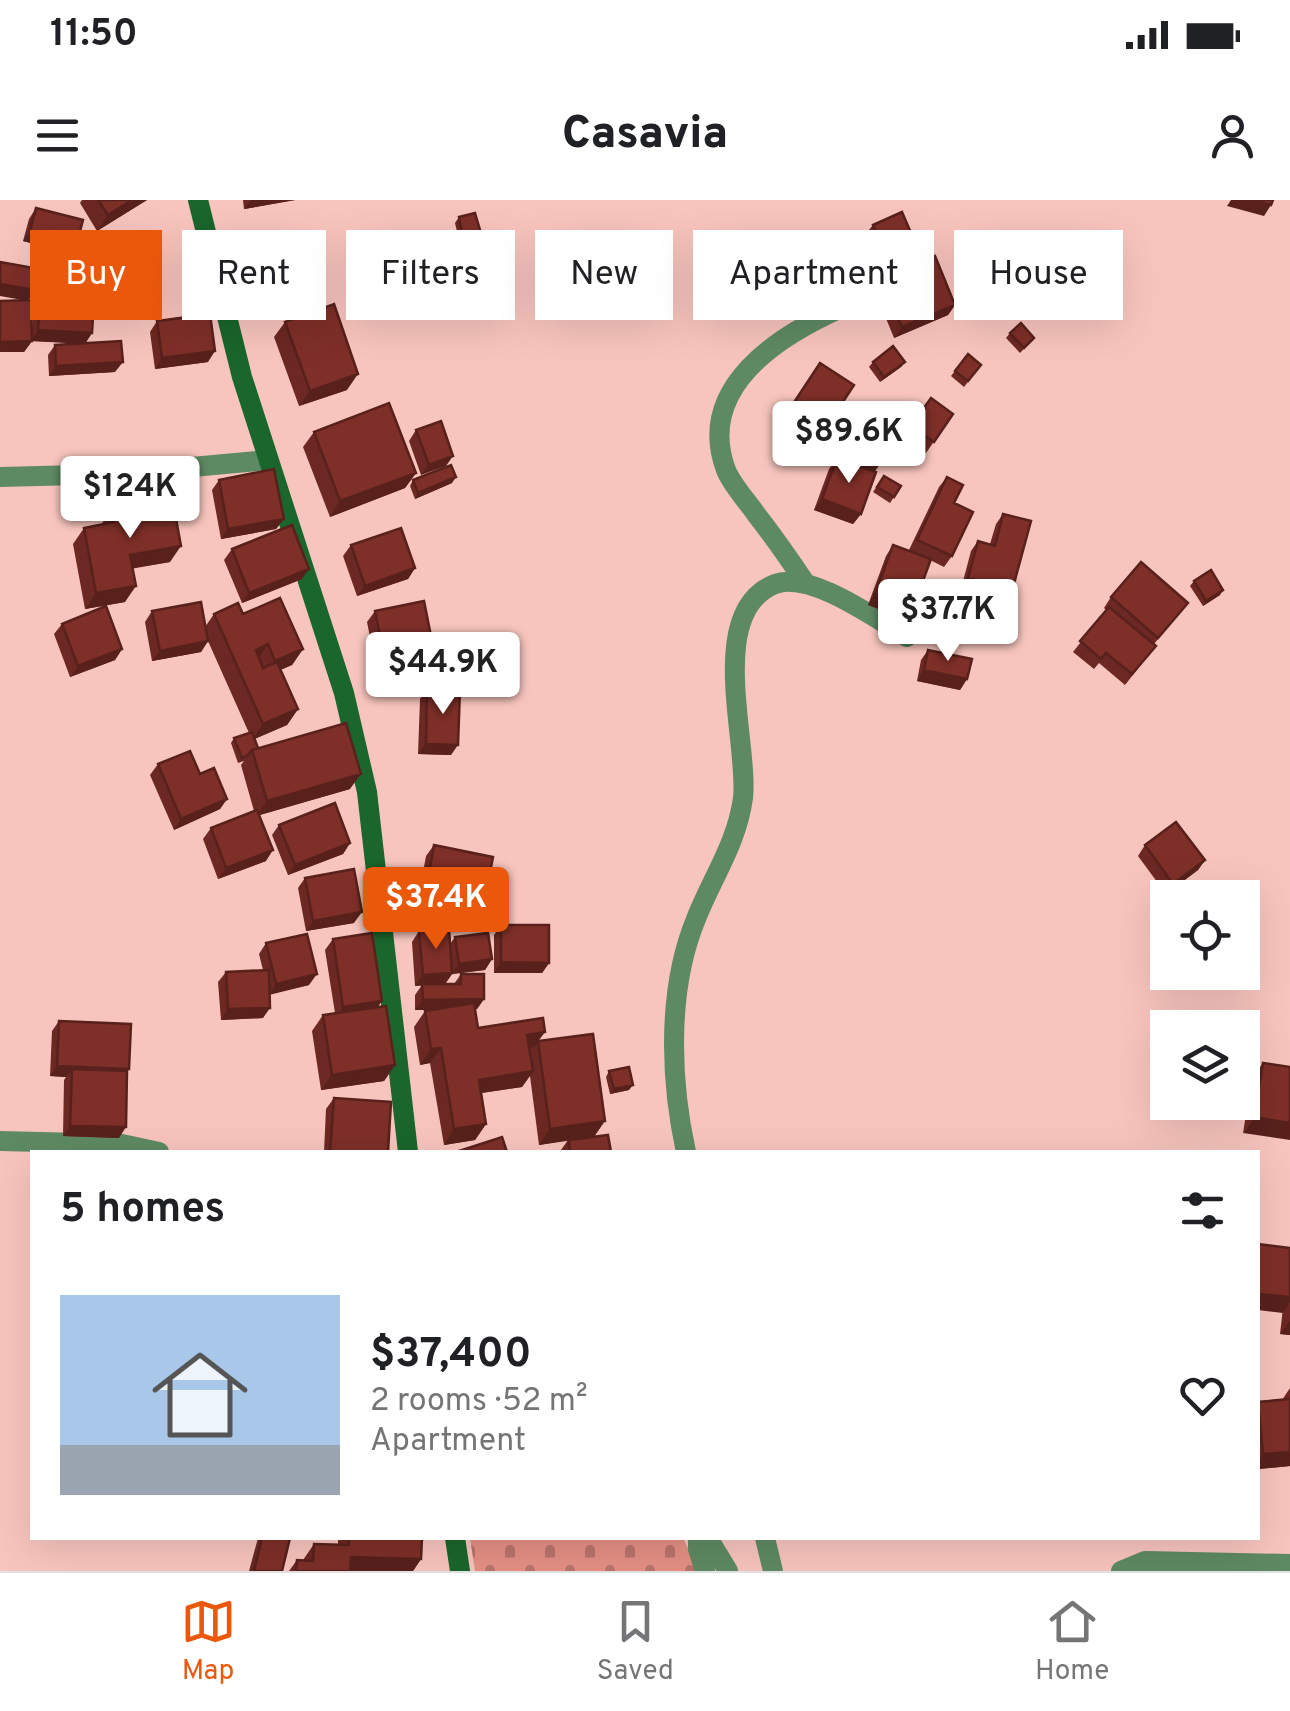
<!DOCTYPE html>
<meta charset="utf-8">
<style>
:root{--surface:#fff;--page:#f2f2f2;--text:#202124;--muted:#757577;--line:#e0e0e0;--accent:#ea580c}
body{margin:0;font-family:Overpass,sans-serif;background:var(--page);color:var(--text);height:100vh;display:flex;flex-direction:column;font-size:38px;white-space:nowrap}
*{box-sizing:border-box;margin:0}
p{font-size:32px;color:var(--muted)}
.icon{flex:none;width:55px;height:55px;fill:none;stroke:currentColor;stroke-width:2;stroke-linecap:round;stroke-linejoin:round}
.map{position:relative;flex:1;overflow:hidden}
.sheet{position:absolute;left:30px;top:950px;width:1230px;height:390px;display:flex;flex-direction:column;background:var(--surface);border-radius:0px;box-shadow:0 10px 40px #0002}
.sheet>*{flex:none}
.banner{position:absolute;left:30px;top:30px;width:1230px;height:90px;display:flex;gap:20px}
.tools{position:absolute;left:1150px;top:680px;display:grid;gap:20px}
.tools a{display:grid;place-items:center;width:110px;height:110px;border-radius:0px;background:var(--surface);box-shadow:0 10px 40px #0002;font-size:50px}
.price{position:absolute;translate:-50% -85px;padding:0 22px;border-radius:10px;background:#fff;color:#222;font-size:32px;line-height:65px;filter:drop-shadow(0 2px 5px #0008)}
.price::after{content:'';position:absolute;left:50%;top:60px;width:30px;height:22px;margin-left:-15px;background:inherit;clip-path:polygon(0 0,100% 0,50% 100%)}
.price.active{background:var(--accent);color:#fff}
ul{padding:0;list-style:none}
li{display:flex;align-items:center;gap:30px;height:250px;padding:0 30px}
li+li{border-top:2px solid var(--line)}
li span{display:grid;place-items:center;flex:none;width:280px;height:200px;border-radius:0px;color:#555}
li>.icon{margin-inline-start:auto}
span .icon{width:120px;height:120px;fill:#fffc;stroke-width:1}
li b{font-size:42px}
h2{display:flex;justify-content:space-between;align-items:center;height:120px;padding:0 30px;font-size:42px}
.pill{padding:0 35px;border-radius:0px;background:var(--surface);box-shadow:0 10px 40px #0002;font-size:35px;line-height:90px}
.pill.active{background:var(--accent);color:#fff}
.status{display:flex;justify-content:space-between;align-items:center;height:70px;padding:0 50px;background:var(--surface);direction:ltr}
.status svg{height:28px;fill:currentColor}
header{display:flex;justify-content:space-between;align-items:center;height:130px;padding:0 30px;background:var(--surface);font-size:45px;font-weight:800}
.tabs{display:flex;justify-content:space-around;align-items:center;height:140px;border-top:2px solid var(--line);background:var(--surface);font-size:28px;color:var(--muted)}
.tabs a{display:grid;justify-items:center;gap:5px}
.tabs .active{color:var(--accent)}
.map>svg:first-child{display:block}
</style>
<div class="status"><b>11:50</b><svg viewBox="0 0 49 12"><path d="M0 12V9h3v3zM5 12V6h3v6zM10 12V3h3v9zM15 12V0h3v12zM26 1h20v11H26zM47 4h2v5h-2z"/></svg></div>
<header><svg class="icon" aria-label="menu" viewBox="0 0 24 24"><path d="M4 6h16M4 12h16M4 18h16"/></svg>Casavia<svg class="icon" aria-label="person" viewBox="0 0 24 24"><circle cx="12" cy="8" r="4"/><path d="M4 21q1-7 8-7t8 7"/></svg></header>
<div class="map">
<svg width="1290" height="1371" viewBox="0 0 1290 1371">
<defs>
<pattern id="cemetery-stones" width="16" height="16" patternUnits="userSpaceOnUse" patternTransform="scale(2.5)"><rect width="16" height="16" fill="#e69085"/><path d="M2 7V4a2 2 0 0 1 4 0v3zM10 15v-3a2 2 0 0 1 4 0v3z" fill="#bb756c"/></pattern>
</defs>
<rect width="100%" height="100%" fill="#f8c5be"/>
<path fill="url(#cemetery-stones)" d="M470,1338H683L699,1371H475Z"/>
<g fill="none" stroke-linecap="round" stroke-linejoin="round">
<path stroke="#5e8a63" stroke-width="20" d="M0,277L116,274L268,260
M806,384C790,360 774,337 756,314C747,301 732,285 726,270C695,187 780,135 843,107
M0,941L122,944L159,952
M686,952C670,879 667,789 696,719C712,678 737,643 743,598C749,542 705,412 775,384C811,371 876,419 907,437
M698,1338V1349L705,1371
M708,1338L728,1371
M765,1338L773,1371
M1121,1371L1145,1361L1290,1364"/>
<path stroke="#1a662c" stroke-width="20" d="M198,0L242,177L344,493L367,592L408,952
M455,1338L460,1371"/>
</g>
<path fill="#6c2822" d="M82,0H147L97,31L80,3Z
M243,0H295L244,9Z
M36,8L78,38L80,35L137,63L157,79L150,90L131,89L130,100L123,111L93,109L92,133L85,143L115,172L49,176L48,155L55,145L78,143L32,141L24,152H0V101L28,100L32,130L33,114L40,104L64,105L65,86L71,77L72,49L69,53L23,41L29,19Z
M459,17L480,30L476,35L459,40L455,23Z
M873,25L923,61L955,105L948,115L894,138L874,89L869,91L852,50L860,40L866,37L865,35Z
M815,77L855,87L836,108L812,82Z
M157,121L208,162L155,169L150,132Z
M285,122L347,190L299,206L274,137Z
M1010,133L1034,138L1020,153L1006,138Z
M968,154L981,165L964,187L951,176Z
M873,162H905L901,167L880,182L869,167Z
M820,163L829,223L822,234L788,211Z
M931,198L953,214L926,253L904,237Z
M860,213L880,264L874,272L861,314L853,324L814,310L829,269L837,258L838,259L852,223Z
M416,230L453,256L421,275L409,241Z
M314,232L416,273L405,288L330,317L303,247Z
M884,276L901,286L890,303L873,292Z
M947,277L954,303L952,356L944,367L930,360L913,408L906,419L868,405L886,356L893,345L921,356L909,350L939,287Z
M219,280L284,319L276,329L221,339L212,290Z
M413,280L452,283L415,299L410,286Z
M112,308L170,362L132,368L125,402L85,409L73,344L84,328L101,325Z
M1003,314L1005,401L961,389L971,351L978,341L990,344L996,324Z
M351,345L415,368L408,379L357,396L343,356Z
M232,349L302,379L242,403L224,360Z
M1194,381L1220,395L1203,406L1190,386Z
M1111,397L1188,403L1154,444L1148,456L1125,485L1099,463L1094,469L1073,452L1106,410L1104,408Z
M152,411L205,427L214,414H243L303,449L292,465L280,470L298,509L287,525L254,539L258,548L350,589L260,615L266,661L218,679L203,639L211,628L254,611L241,565L244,561L238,563L231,543L234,538L249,533L208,441L201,452L152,461L145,422Z
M375,411L434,451L427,462L377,472L367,422Z
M62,424L122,449L115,460L70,477L54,434Z
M928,450L967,479L960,490L917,481L921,460Z
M427,489L451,555L418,554L420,499Z
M158,564L200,574L227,599L220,609L174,630L150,575Z
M279,625L350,643L343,654L288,675L272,635Z
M434,645L479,704L471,703L463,720L416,711L426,656Z
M1145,645L1205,660L1198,670L1166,694L1138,656Z
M305,678L354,723L306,731L298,688Z
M501,725L549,763L542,773H494V735Z
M419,731L450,744L455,737L492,759L485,770L452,774L445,784H454L461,774L484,799L477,809H475L478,828L539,841L595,936L611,952H561V950L568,940L539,945L530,876L522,887L481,893L486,924L475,940L444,945L430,863L420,865L414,827L425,811L433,810H415V795L422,785L415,786L412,742Z
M333,739L378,807L395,865L384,881L321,890L312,831L323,815L335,813L325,750Z
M266,743L309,785L270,794L263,818L221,820L218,782L226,772L263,770L259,754Z
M59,821L127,871L119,938L63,936L64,880L66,877L50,876L52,831Z
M1263,863L1290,867L1243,933L1252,878Z
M609,871L629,890L610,894L606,877Z
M334,898L388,952H324L326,909Z
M1290,1048V1135L1280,1134Z
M1290,1188V1266L1258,1269V1203L1282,1200Z
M258,1338H290L282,1371H249Z
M294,1338H422L421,1359L413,1371H289L297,1360H303L314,1344L338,1345V1340Z"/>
<path fill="#58211c" d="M132,0H147L97,31L108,15Z
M251,0H295L244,9Z
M1231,0H1252L1271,5L1264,16L1227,6Z
M480,30L476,35L459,40L462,34Z
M30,31L77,43L69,53L23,41Z
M78,70L106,72L99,82L72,78Z
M132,78L157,79L150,90L125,88Z
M0,84L35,90L28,101L0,96Z
M94,98L130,100L123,111L86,109Z
M955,105L948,115L894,138L902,127Z
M38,130L92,133L85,144L31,141Z
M32,141L24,152H0V142Z
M215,151L208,162L155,169L162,158Z
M123,162L115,172L49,176L56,166Z
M905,162L901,167L880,182L884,177Z
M358,174L347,190L299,206L310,191Z
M845,250L880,264L872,275L837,261Z
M453,256L446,266L421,275L429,265Z
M416,273L405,288L330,317L340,301Z
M456,277L452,283L415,299L418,293Z
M822,299L861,314L853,324L814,310Z
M284,319L276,329L221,339L228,329Z
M181,346L170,362L119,371L130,355Z
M415,368L408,379L357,396L365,386Z
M309,369L302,379L242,403L249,393Z
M968,378L1012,391L1005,401L961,389Z
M136,386L125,402L85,409L96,393Z
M1223,390L1220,395L1203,406L1206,401Z
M875,394L913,408L906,419L868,405Z
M208,441L201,452L152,461L160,451Z
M268,444L257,460L256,450Z
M122,449L115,460L70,477L78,466Z
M303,449L292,465L264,477L275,461Z
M434,451L427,462L377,472L385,461Z
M924,470L967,479L960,490L917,481Z
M298,509L287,525L252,540L263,524Z
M426,544L458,545L451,555L418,554Z
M361,574L350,589L256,616L267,601Z
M227,599L220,609L174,630L181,619Z
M350,643L343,654L288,675L295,665Z
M273,650L266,661L218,679L226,668Z
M1205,660L1198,670L1166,694L1173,684Z
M473,691L486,694L479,704L466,702Z
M424,701L470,710L463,720L416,711Z
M362,712L354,723L306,731L313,721Z
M492,759L485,770L452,774L445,784L415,786L423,775L452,773L459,764Z
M501,762L549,763L542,773H494Z
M317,774L309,785L269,795L276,784Z
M484,799L477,809L415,810L423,800Z
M382,801L375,811L336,817L343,807Z
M270,808L263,818L221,820L228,809Z
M545,832L534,847L516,850L527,835Z
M441,848L430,863L420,865L431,849Z
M395,865L384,881L321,890L332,875Z
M57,866L129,869L122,880L72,869L66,877L50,876Z
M533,871L522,887L468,895L479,880Z
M633,885L629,890L610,894L614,889Z
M1254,917L1290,923V940L1243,933Z
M605,921L594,937L539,945L550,929Z
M486,924L475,940L444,945L454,929Z
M70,926L126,927L119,938L63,936Z
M1258,1094L1290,1097V1102L1283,1113L1258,1110Z
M1290,1121V1135L1280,1134Z
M1290,1252V1266L1258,1269V1263L1263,1254Z
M294,1338H340L338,1340L294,1339Z
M351,1357L421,1359L413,1371H341Z"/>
<path fill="#7e2f28" stroke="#58211c" stroke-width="2.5" d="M98,0H132L108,15Z
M1252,0H1273L1271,5Z
M36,8L83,20L77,43L30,31Z
M902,12L923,61L935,56L955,105L902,127L881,78L877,80L860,40L876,32L873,25Z
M475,13L480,30L462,34L459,17Z
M80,35L138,39L137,63L158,64L157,79L132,78L130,100L94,98L92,133L38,130L40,104L71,105L72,75L105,77L106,72L78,70Z
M0,62L39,69L35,90L0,84Z
M831,62L855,87L840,102L815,77Z
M31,100L32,141L0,142V101Z
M334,104L358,174L310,191L285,122Z
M210,114L215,151L162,158L157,121Z
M1021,123L1034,138L1024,148L1010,133Z
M121,141L123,162L56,166L55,145Z
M893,146L905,162L884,177L873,162Z
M968,154L981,165L968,181L955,171Z
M820,163L854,185L829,223L795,201Z
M931,198L953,214L934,242L911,226Z
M389,203L416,273L340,301L314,232Z
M860,213L894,227L880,264L845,250Z
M441,221L453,256L429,265L416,230Z
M837,258L876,272L861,314L822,299Z
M451,265L456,277L418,293L413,280Z
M274,269L284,319L228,329L219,280Z
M884,276L901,286L894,297L877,287Z
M947,277L963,285L954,303L973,312L952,356L917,340Z
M172,297L181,346L130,355L136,386L96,393L84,328L114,322L112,308Z
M1003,314L1031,321L1012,391L968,378L978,341L995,346Z
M292,325L309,369L249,393L232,349Z
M401,328L415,368L365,386L351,345Z
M893,345L931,359L913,408L875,394Z
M1141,362L1188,403L1158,438L1111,397Z
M1211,370L1223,390L1206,401L1194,381Z
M280,398L303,449L275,461L268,444L256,450L263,468L277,462L298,509L263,524L214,414L238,403L243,414Z
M424,401L434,451L385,461L375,411Z
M201,402L208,441L160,451L152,411Z
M106,406L122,449L78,466L62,424Z
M1109,407L1156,446L1132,474L1106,453L1101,459L1080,441Z
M928,450L972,459L967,479L924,470Z
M427,489H460L458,545L426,544Z
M346,523L361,574L267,601L252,550Z
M252,532L258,548L252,550L248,555L242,558L234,538Z
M190,551L200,574L214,568L227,599L181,619L158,564Z
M335,603L350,643L295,665L279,625Z
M257,610L273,650L226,668L211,628Z
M1176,622L1205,660L1173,684L1145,645Z
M434,645L493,657L486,694L473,691L470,710L424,701Z
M354,669L362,712L313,721L305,678Z
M501,725H549V763L501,762Z
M449,729L452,773L423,775L419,731Z
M372,733L382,801L343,807L333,739Z
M488,733L492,759L459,764L455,737Z
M307,734L317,774L276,784L266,743Z
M269,770L270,808L228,809L226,772Z
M461,774H484V799L423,800L422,784H461Z
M474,803L478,828L543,818L545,832L527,835L533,871L479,880L486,924L454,929L441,848L431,849L425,811Z
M386,806L395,865L332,875L323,815Z
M59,821L131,824L129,869L57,866Z
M593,834L605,921L550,929L538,841Z
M1263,863L1290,867V923L1254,917Z
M629,867L633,885L614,889L609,871Z
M72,869L127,871L126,927L70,926Z
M334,898L391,902L388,952H330Z
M608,935L611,952H570L569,940Z
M502,937L507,952H456Z
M1258,1044L1290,1048V1097L1258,1094Z
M1290,1199V1252L1263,1254L1258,1202Z
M262,1338H290L282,1371H254Z
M349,1338H422L421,1359L351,1357L350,1371H296L297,1360L313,1361L314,1344L349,1345Z"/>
</svg>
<div class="tools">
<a><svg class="icon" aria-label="locate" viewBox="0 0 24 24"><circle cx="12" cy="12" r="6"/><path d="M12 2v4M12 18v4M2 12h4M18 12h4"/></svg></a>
<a><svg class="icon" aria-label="layers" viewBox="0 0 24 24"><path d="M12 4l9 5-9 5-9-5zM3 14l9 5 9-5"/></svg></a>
</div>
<b class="price" style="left:849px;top:286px">$89.6K</b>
<b class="price" style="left:130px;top:341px">$124K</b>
<b class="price" style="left:948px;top:464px">$37.7K</b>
<b class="price" style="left:443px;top:517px">$44.9K</b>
<b class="price active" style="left:436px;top:752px">$37.4K</b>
<div class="banner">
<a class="pill active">Buy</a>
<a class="pill">Rent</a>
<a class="pill">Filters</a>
<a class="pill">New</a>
<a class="pill">Apartment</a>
<a class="pill">House</a>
</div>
<section class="sheet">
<h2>5 homes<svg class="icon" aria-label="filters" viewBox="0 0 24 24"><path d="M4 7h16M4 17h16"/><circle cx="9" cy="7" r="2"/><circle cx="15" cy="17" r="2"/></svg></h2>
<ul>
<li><span style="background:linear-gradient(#a9c7e8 75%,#9aa5b1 0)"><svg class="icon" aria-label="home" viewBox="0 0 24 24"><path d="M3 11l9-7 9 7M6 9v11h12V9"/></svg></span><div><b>$37,400</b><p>2 rooms · 52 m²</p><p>Apartment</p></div><svg class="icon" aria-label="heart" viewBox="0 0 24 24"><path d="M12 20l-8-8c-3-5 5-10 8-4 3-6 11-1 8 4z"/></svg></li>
</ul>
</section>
</div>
<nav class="tabs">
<a class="active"><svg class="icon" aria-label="map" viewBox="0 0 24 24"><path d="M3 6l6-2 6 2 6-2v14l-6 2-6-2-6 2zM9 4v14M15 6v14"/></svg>Map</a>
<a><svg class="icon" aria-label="saved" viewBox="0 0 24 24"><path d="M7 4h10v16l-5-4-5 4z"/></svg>Saved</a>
<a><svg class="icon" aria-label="home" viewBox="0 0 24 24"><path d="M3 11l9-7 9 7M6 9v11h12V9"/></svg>Home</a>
</nav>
